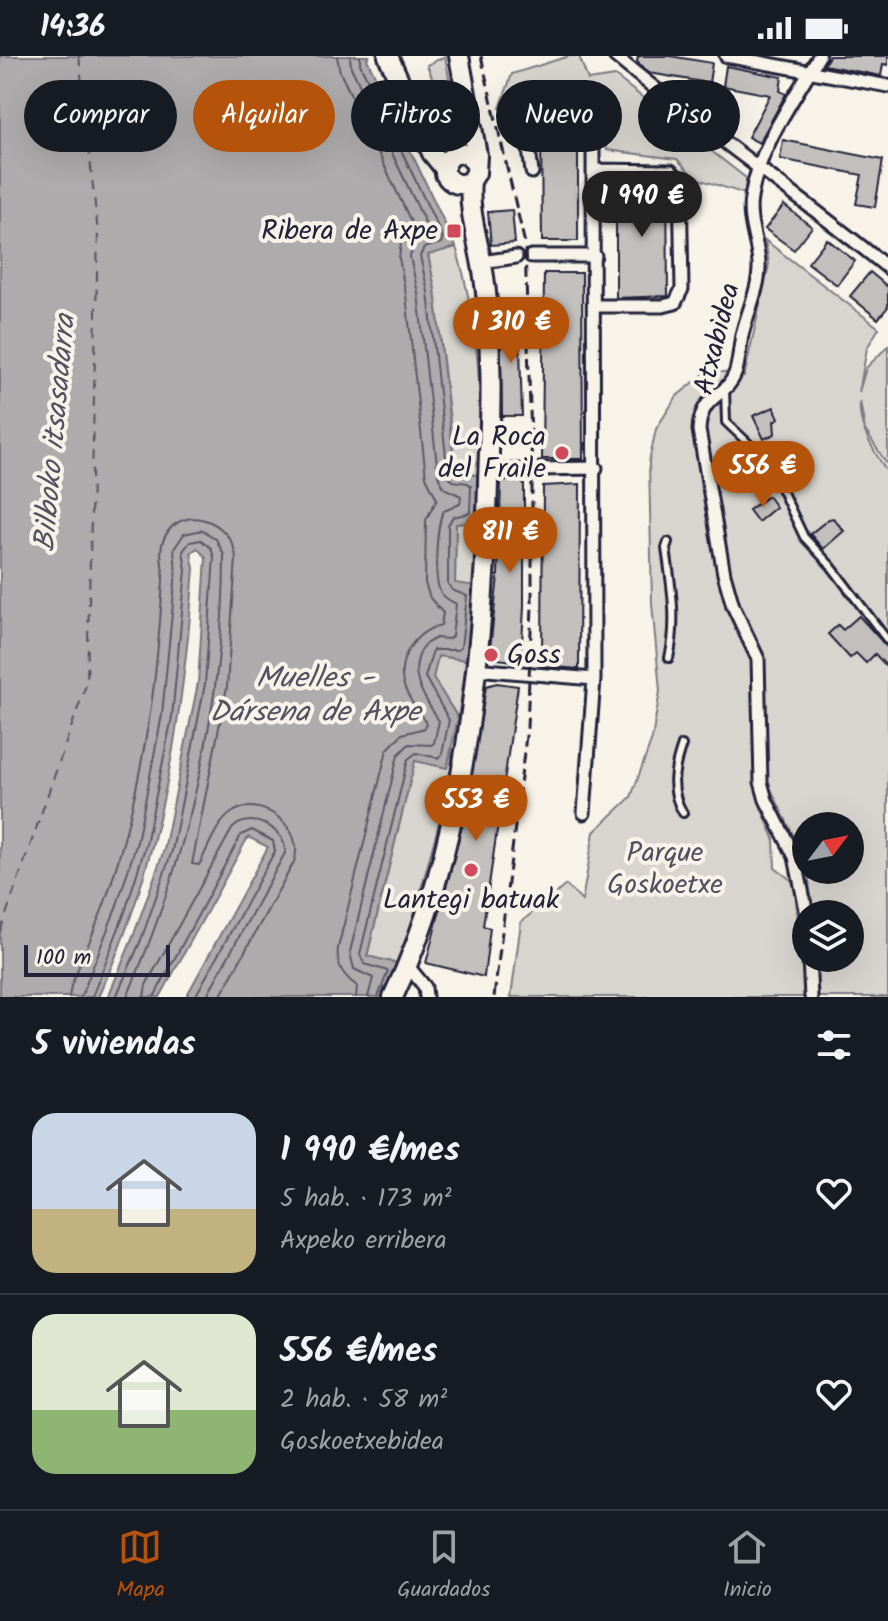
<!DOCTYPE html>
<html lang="es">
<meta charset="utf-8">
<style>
:root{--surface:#171b24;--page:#20242c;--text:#f1f3f6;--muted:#9ea1a6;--line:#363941;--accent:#b45309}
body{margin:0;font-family:Kalam,sans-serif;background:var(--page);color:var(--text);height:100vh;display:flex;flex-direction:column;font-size:30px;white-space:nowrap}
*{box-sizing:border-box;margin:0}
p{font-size:26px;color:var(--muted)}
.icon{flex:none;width:44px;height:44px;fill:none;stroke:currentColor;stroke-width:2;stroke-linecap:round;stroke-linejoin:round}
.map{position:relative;height:941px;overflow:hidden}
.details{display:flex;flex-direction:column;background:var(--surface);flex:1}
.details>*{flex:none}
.guide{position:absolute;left:24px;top:24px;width:840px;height:72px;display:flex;gap:16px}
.needle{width:52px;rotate:58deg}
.tools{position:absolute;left:792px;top:756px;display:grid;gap:16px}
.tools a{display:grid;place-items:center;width:72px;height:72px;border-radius:50%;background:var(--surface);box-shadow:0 8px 32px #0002;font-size:40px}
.scale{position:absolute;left:24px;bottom:20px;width:146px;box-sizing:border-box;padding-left:8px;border:4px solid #22223b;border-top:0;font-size:22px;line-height:28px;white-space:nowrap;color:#22223b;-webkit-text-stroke:6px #f7f3e8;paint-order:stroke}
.price{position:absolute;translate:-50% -68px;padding:0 18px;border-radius:28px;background:var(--accent);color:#fff;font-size:26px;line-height:52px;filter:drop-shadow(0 2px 4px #0008)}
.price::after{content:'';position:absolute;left:50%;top:48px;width:24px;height:18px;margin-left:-12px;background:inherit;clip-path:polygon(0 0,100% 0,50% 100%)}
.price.on{background:#222;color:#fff}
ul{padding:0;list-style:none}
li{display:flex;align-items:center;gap:24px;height:200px;padding:0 32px}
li+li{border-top:2px solid var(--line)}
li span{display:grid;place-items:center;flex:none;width:224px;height:160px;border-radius:24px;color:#555}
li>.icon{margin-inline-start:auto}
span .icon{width:96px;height:96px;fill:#fffc;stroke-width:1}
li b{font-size:34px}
h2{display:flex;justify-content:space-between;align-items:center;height:96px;padding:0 32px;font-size:34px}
.chip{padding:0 28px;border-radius:36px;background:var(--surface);box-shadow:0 8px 32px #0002;font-size:28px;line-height:72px}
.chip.on{background:var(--accent);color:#fff}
.status{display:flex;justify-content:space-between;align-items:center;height:56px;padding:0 40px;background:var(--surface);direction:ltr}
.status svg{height:22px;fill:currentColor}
.tabs{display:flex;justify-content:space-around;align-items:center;height:112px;border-top:2px solid var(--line);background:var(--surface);font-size:22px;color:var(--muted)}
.tabs a{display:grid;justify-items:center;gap:4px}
.tabs .on{color:var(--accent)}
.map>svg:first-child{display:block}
</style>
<div class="status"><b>14:36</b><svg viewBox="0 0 49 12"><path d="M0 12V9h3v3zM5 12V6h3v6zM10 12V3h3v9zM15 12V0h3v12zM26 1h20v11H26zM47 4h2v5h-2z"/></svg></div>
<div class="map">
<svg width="888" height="941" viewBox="0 0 888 941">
<rect width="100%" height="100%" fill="#f7f3e8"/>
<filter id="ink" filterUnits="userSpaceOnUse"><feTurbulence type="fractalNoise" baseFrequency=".0125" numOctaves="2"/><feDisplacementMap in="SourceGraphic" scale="16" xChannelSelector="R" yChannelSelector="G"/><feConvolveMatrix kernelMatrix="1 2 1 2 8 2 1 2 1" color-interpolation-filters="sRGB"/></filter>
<g filter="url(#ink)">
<path fill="#d8d5cf" stroke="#7d7c85" stroke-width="2" d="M445,0L456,60L450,69C437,75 432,68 427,56L438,49L440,41L427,9Z
M569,0H579L588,24L615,20L746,122L745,138L695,122L677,103L607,94L595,59L579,48L500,52L512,18Z
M765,184L879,272L867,292L859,336L866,312L888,290V410L865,374L860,345C857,372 875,395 888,418V941H816L814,902H850V858H812L808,814H850V770H806V806L768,727L761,752L774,782L775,812L794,826L806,941H511L521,866L566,829L582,845L594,776L631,741L652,683L660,635L652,547L649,405L656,373L677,340L710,313L744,321L769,208Z
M456,191C480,272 481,335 480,419L456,418L435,234L428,198Z
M478,466L477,530L455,528L456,468Z
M438,600L467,604L458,662L433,622Z
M452,691L451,722L401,908L367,901L415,704L447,712Z"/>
<path fill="#aeabad" stroke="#76747f" stroke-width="2" d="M0,0H369L367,3L456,191L428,199L435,234L455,418L480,419L478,466L456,468L455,527L477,530L467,604L438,600L433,622L458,662L447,712L415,705L367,900L401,908L384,941H186L268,791L248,781L160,941H108L133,881L164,794L198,627L206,501L197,492L191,497L194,512C183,660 162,805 98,941H0Z"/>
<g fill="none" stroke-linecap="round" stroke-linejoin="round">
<path stroke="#5a5969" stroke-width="2" d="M337,0L340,16L413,170L401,187L399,202L406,239L426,421L437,443L426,464L425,527L430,542L443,557L441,569C414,576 394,605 405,633C410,645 419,656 426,667L425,672L402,678L387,694L338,892C336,909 343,920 357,930L356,941
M350,0L351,11L429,175L414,188L410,201L418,237L438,419L444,432L461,440L460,448L444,455C436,465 433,525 441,537C444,542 451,545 456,548L452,580L449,583L436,582L425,588C405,617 423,639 439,665L434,687L431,689L409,688L398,699L350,896L354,913L373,922L368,941
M360,0V8L443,182L441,187L424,192L420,200L428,236L448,419L453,425L468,427L471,430L470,457L453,461L448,469V528L452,534L467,540L461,591L458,594H433L425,621L449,664L442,698L438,702L416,697L408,703L360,898L364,908L388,915L378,941
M69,941L71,930C82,902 95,874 105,846C126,785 140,721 150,657C157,613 160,569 163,524C164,512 159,501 162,488C175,444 233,462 236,502L227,631L192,808L199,809C208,793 216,766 233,756C262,738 306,773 294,806L220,941
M81,941L116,852L137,786L162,659L176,516L174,493L184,478L202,474L216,483L224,499C224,650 187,803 127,941
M92,941L125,856L146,788L172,661L186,514L183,495L190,486L201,484L211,492L214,501L205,628L172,795L141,884L116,941
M144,941L146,929L232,773C249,754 287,772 285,797L206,941
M154,941L241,779L252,774L273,785L275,795L195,941"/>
<path stroke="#535263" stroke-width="2" stroke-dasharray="10 8" stroke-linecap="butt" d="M0,876L87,626L98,177L79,0"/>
</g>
<path fill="#c2bfbd" stroke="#22223b" stroke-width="2" d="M638,0H670L712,7L709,27L649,17L637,6Z
M829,0H888V9L883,8L881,20L824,9Z
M726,10L782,21L780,35L786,38L759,87L748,81L770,39L723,30Z
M541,79H578V185H542Z
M783,84L883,104L875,151L856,148L862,119L780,103Z
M616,124H667L668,240L616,242Z
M784,149L812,171L794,194L765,173Z
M512,154L515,187L491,189L488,156Z
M827,183L855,205L837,229L808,207Z
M870,216L888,231V251L878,263L850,240Z
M544,217H582L583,403H542Z
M519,256L522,360H502L500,257Z
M774,351L779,362L774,365L775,378L764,383L753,360Z
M521,422L524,429V550L521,606L489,602L498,520L501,425Z
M580,428L579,613L542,610L543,430Z
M768,440L776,451L758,466L749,454Z
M833,462L844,475L823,493L810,478L829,463Z
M859,560L888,592V612L875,598L866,607L856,597L850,602L828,578L838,569L843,574Z
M497,627L518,630L483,870L490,872L484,921L426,907L465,759L486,630Z"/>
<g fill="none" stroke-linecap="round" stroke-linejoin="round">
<g stroke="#22223b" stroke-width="12">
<path id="lane" d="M725,332L726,366L769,407L804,481L831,510L888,585
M668,486L666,492C671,529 678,565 669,602
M682,689C674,712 669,734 683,757"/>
</g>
<g stroke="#22223b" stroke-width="17">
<path id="street" d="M615,0C704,74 799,139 888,212
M726,0L888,30
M531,200H595
M482,206L516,201
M594,250H663L675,247L682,233L680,123L671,115L594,114
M539,413L596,412
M489,415L519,414
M475,613L594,623L593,78L583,66H539L530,70L527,78L532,116
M584,757L594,623
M807,858L795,801L766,744L761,726L758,603L733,550L724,518L699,374C701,336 727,343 736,315C739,304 740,291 742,279C747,257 760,231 759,208C758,186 747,165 751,142C758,92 794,43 819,0
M809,902L811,941
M412,915L425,931L426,941"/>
</g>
<g stroke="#22223b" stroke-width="24">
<path id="primary" d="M388,0L432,97L444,112
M459,0L477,99L476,117L471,125C460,131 451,128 445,118V107L455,97L467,98L476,108
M393,941C465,791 484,592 488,426C489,386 492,345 490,305C489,273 488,241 482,209C477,181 468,153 471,125"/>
</g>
<use href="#lane" stroke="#f7f3e8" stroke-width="6"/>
<use href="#street" stroke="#f7f3e8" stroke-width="11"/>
<use href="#primary" stroke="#f7f3e8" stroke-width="18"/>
<path stroke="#22223b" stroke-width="3" stroke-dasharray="12 6" stroke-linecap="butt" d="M481,0L525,188L532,419V550L527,672L494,941"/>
</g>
</g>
<g fill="#d1495b" stroke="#f7f3e8" stroke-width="3">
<rect x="446" y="167" width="16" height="16" rx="4"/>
<circle cx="562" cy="397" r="8"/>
<circle cx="491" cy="599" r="8"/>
<circle cx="471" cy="814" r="8"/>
</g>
<g text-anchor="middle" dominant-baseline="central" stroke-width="8" stroke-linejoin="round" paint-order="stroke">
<g font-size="28" fill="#22223b" stroke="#f7f3e8" text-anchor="end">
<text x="438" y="175">Ribera de Axpe</text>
<text x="546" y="381">La Roca<tspan x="546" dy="32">del Fraile</tspan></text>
<text x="507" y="599" text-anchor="start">Goss</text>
<text x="471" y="844" text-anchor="middle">Lantegi batuak</text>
</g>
<g font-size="28" fill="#22223b" stroke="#f7f3e8">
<text transform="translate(718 283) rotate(-76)">Atxabidea</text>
</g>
<g font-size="28" fill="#504f60" stroke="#f7f3e8">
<text x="665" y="797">Parque<tspan x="665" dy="32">Goskoetxe</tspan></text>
</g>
<g font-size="30" font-style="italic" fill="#535263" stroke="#f7f3e8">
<text transform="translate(56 377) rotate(-85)">Bilboko itsasadarra</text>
<text x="315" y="623">Muelles -<tspan x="315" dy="34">Dársena de Axpe</tspan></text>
</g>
</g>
</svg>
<div class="tools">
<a><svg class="needle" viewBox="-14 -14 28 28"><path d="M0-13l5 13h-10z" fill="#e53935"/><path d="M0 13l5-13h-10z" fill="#9ea1a6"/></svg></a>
<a><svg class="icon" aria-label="layers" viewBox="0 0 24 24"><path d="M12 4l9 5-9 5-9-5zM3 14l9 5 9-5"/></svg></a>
</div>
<div class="scale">100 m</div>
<b class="price on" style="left:642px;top:183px">1 990 €</b>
<b class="price" style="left:511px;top:309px">1 310 €</b>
<b class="price" style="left:763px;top:453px">556 €</b>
<b class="price" style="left:510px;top:519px">811 €</b>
<b class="price" style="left:476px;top:787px">553 €</b>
<div class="guide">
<a class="chip">Comprar</a>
<a class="chip on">Alquilar</a>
<a class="chip">Filtros</a>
<a class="chip">Nuevo</a>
<a class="chip">Piso</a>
</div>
</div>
<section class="details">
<h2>5 viviendas<svg class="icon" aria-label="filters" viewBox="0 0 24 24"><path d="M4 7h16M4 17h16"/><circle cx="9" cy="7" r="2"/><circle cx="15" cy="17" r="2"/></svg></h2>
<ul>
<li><span style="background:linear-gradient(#c9d6e8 60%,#c2b280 0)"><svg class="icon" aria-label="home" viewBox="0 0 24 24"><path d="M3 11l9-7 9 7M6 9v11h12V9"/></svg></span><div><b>1 990 €/mes</b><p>5 hab. · 173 m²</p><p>Axpeko erribera</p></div><svg class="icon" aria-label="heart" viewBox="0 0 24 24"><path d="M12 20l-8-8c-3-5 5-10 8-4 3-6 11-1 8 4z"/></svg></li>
<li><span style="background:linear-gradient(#dfe7d0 60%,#8fb573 0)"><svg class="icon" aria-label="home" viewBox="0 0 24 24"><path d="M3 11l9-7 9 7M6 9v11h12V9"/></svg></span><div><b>556 €/mes</b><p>2 hab. · 58 m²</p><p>Goskoetxebidea</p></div><svg class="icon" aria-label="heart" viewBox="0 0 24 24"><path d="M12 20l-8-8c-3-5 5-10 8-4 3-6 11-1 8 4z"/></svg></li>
</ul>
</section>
<nav class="tabs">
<a class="on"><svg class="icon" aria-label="map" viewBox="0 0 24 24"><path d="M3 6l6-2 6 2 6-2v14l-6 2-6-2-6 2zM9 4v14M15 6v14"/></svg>Mapa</a>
<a><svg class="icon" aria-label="saved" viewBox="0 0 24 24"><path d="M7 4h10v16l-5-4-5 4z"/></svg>Guardados</a>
<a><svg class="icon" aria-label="home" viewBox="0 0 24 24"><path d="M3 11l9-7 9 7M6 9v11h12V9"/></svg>Inicio</a>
</nav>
